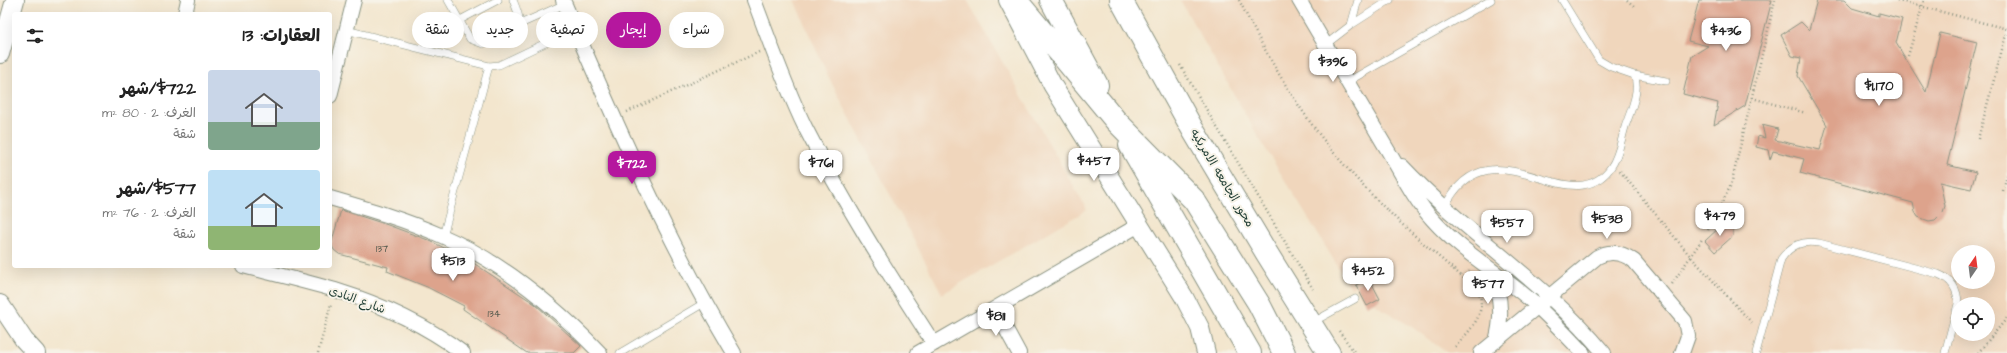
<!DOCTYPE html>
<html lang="ar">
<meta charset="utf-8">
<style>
:root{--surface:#fff;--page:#f6f6f6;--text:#222;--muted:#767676;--accent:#b5179e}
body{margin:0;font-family:"Architects Daughter","Playpen Sans Arabic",sans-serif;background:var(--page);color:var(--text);direction:rtl;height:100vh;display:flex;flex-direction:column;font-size:15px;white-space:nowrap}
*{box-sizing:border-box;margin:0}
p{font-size:13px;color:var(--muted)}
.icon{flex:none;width:22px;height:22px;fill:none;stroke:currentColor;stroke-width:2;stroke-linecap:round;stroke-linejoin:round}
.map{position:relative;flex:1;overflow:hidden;direction:ltr}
.details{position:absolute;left:12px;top:12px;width:320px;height:256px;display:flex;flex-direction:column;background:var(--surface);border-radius:4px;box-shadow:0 4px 16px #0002;direction:rtl}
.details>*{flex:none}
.hud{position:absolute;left:344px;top:12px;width:380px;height:36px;direction:rtl;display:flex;gap:8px}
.needle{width:26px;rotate:14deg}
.controls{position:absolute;left:1951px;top:245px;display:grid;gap:8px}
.controls a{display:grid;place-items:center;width:44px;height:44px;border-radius:50%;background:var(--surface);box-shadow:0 4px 16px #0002;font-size:20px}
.price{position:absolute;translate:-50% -34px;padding:0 9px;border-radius:8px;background:#fff;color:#222;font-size:13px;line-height:26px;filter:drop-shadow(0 1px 2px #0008)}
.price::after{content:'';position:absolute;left:50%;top:24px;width:12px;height:9px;margin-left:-6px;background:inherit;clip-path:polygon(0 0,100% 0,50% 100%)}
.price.current{background:var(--accent);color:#fff}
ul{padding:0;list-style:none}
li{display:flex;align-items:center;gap:12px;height:100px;padding:0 12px}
li span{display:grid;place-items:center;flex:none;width:112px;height:80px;border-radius:4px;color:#555}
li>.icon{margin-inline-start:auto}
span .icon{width:48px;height:48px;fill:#fffc;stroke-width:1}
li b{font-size:17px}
h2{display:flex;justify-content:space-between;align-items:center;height:48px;padding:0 12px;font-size:17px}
.pill{padding:0 14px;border-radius:18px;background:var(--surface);box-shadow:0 4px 16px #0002;font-size:14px;line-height:36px}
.pill.current{background:var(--accent);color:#fff}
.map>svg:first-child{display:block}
</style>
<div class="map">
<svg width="2007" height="353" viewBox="0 0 2007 353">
<rect width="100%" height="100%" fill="#f7f3e8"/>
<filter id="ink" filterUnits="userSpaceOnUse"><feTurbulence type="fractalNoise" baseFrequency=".025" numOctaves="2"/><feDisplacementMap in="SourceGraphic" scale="8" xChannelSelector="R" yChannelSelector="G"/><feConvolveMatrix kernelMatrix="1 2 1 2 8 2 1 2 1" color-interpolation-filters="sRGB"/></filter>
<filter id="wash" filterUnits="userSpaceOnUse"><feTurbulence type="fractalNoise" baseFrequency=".012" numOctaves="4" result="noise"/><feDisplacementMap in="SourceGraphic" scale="16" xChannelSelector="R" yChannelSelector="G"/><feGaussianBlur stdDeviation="0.9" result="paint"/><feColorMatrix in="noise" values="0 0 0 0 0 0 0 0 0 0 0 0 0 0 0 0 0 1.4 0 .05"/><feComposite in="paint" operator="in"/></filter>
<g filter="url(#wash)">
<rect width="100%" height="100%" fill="#f3e6ce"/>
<path fill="#f0d6bc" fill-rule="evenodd" d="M794,0H967L1087,210L942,294L827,74Z
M1180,0H2007V353H1447L1412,327L1376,305L1374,302L1380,299L1369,278L1351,288L1259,138ZM1958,252H1988V282H1958ZM1958,304H1988V334H1958Z"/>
<g id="blocks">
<path fill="#dda38c" d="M1699,0H1772L1745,106L1714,125L1718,103L1683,94L1692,56L1708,46L1688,41Z
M1817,0H1844L1852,8L1879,16V13L1902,19L1896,43L1926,92L1940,33L1977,42L1947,165L1976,172L1971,189L1940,182L1945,206L1943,212L1935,220L1929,221L1918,217L1915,212L1913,203L1800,173L1804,159L1773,151L1770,160L1768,150L1756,147L1758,136L1765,138L1762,125L1778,129L1775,140L1820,150L1827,125L1798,76L1801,58L1792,56L1781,35L1801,22L1809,30Z
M341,210L385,224L428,240L469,260L535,304L581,346L574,353H527L463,309L464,306L427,287L387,271L388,267L339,254L334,250L331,244Z
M1726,224L1733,228V236L1715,252L1705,241L1722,225Z
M1369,278L1380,299L1367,306L1356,285Z"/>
</g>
</g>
<g filter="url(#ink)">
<use href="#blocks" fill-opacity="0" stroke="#899281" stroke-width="1"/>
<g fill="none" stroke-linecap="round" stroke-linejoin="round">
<g stroke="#899281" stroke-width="8">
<path id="service" d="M448,0L470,39L483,44C493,39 520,32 519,18C518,12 515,5 513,0
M1358,0L1351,25L1390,0
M460,20L498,0
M518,25L565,4
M346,30L489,66L499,65L575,29
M1325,45L1351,25
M1634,75L1666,81
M1347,82L1491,0
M1444,208C1490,116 1570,226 1611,167C1619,156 1621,140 1625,127C1630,112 1641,90 1634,75L1611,67L1599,60L1562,0
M443,236L489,66
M1313,322L1355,299
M620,353L704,303
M1756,353L1781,259C1791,245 1802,240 1819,243L1938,274C1951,279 1958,289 1958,304
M1945,353L1958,304"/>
</g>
<g stroke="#899281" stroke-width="16">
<path id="minor" d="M563,0C614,120 667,241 734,353
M754,0C770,42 785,86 805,127C843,202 888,273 934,344
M1299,0C1327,48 1356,96 1384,144C1400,170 1412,197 1433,220C1459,249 1492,269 1522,293C1544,311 1563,332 1583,353
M185,14L188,0
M330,96L354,0
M1402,166C1466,234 1544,281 1604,353
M330,198C368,209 406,220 442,236C502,262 555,306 600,353
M243,266C274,274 305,281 335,290C380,304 426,325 463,353
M1489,270C1502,293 1503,316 1496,341
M995,309L1019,353
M918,353L1139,225
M1481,353L1597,257C1610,250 1622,252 1634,261L1685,321L1688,336L1682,353"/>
</g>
<g stroke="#899281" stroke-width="20">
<path id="tertiary" d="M1008,0L1053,86L1184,297L1200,328L1206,353
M0,54L15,0
M0,304L24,340L36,353"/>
</g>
<g stroke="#899281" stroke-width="24">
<path id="primary" d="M1016,0L1116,121L1194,200L1259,304L1284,353
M1051,0L1097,85
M1121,0L1193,130L1266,252L1329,353
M1130,145L1250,353"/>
</g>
<path stroke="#899281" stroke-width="2.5" stroke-dasharray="1 3" stroke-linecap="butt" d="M1239,0C1269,60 1302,118 1347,168C1386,213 1432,251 1478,290C1488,314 1470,330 1455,347
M1627,0L1635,7
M1897,0L2007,29
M1908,56L1924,0
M1180,65L1313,289
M1752,98L1806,113
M627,112L759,52
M1978,139L2007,31
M1620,171L1691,257L1753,324
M2003,191L2007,175
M1708,230L1731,185L1775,0
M1464,278L1470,271
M1672,284L1703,238
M1339,331L1355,353
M318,353L331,304
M1978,353L2007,318"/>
<use href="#service" stroke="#fff" stroke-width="7"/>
<use href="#minor" stroke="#fff" stroke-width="14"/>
<use href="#tertiary" stroke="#fff" stroke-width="18"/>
<use href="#primary" stroke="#fff" stroke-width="22"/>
</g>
</g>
<g text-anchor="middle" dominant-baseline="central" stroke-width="4" stroke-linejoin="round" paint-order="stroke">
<g font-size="10" fill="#4e564a">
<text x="382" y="249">137</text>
<text x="494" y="314">134</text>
</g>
<g font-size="12" fill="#1f3d34" stroke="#f7f3e8">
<text transform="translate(1222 178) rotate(59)">محور الجامعه الامريكيه</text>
<text transform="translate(357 300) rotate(20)">شارع النادى</text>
</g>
</g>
</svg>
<div class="controls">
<a><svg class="needle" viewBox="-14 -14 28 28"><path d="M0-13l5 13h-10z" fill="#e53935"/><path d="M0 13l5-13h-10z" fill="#767676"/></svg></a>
<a><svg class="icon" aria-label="locate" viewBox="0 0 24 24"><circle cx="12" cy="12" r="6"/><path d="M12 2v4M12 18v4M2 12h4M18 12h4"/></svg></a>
</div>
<b class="price" style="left:1726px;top:52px">$436</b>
<b class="price" style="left:1333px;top:83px">$396</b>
<b class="price" style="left:1879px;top:107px">$1,170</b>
<b class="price" style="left:1094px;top:182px">$457</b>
<b class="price" style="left:821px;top:184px">$761</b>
<b class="price current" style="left:632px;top:185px">$722</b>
<b class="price" style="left:1720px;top:237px">$479</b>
<b class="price" style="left:1607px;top:240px">$538</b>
<b class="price" style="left:1507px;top:244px">$557</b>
<b class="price" style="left:453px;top:282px">$513</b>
<b class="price" style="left:1368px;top:292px">$452</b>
<b class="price" style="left:1488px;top:305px">$577</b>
<b class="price" style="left:996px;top:337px">$811</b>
<div class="hud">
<a class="pill">شراء</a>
<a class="pill current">إيجار</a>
<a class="pill">تصفية</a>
<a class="pill">جديد</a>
<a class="pill">شقة</a>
</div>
<section class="details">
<h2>العقارات: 13<svg class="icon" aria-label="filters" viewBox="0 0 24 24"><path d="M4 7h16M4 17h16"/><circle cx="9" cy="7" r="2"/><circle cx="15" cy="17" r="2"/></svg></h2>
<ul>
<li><span style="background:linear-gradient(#c9d6e8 65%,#7fa58c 0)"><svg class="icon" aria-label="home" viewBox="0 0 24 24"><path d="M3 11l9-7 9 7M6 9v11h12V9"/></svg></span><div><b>$722/شهر</b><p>الغرف: 2 · 80 m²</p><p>شقة</p></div></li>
<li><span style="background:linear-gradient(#bfe0f5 70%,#8fb573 0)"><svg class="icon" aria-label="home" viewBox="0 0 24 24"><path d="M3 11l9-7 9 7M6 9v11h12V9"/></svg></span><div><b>$577/شهر</b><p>الغرف: 2 · 76 m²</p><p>شقة</p></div></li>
</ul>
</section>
</div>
